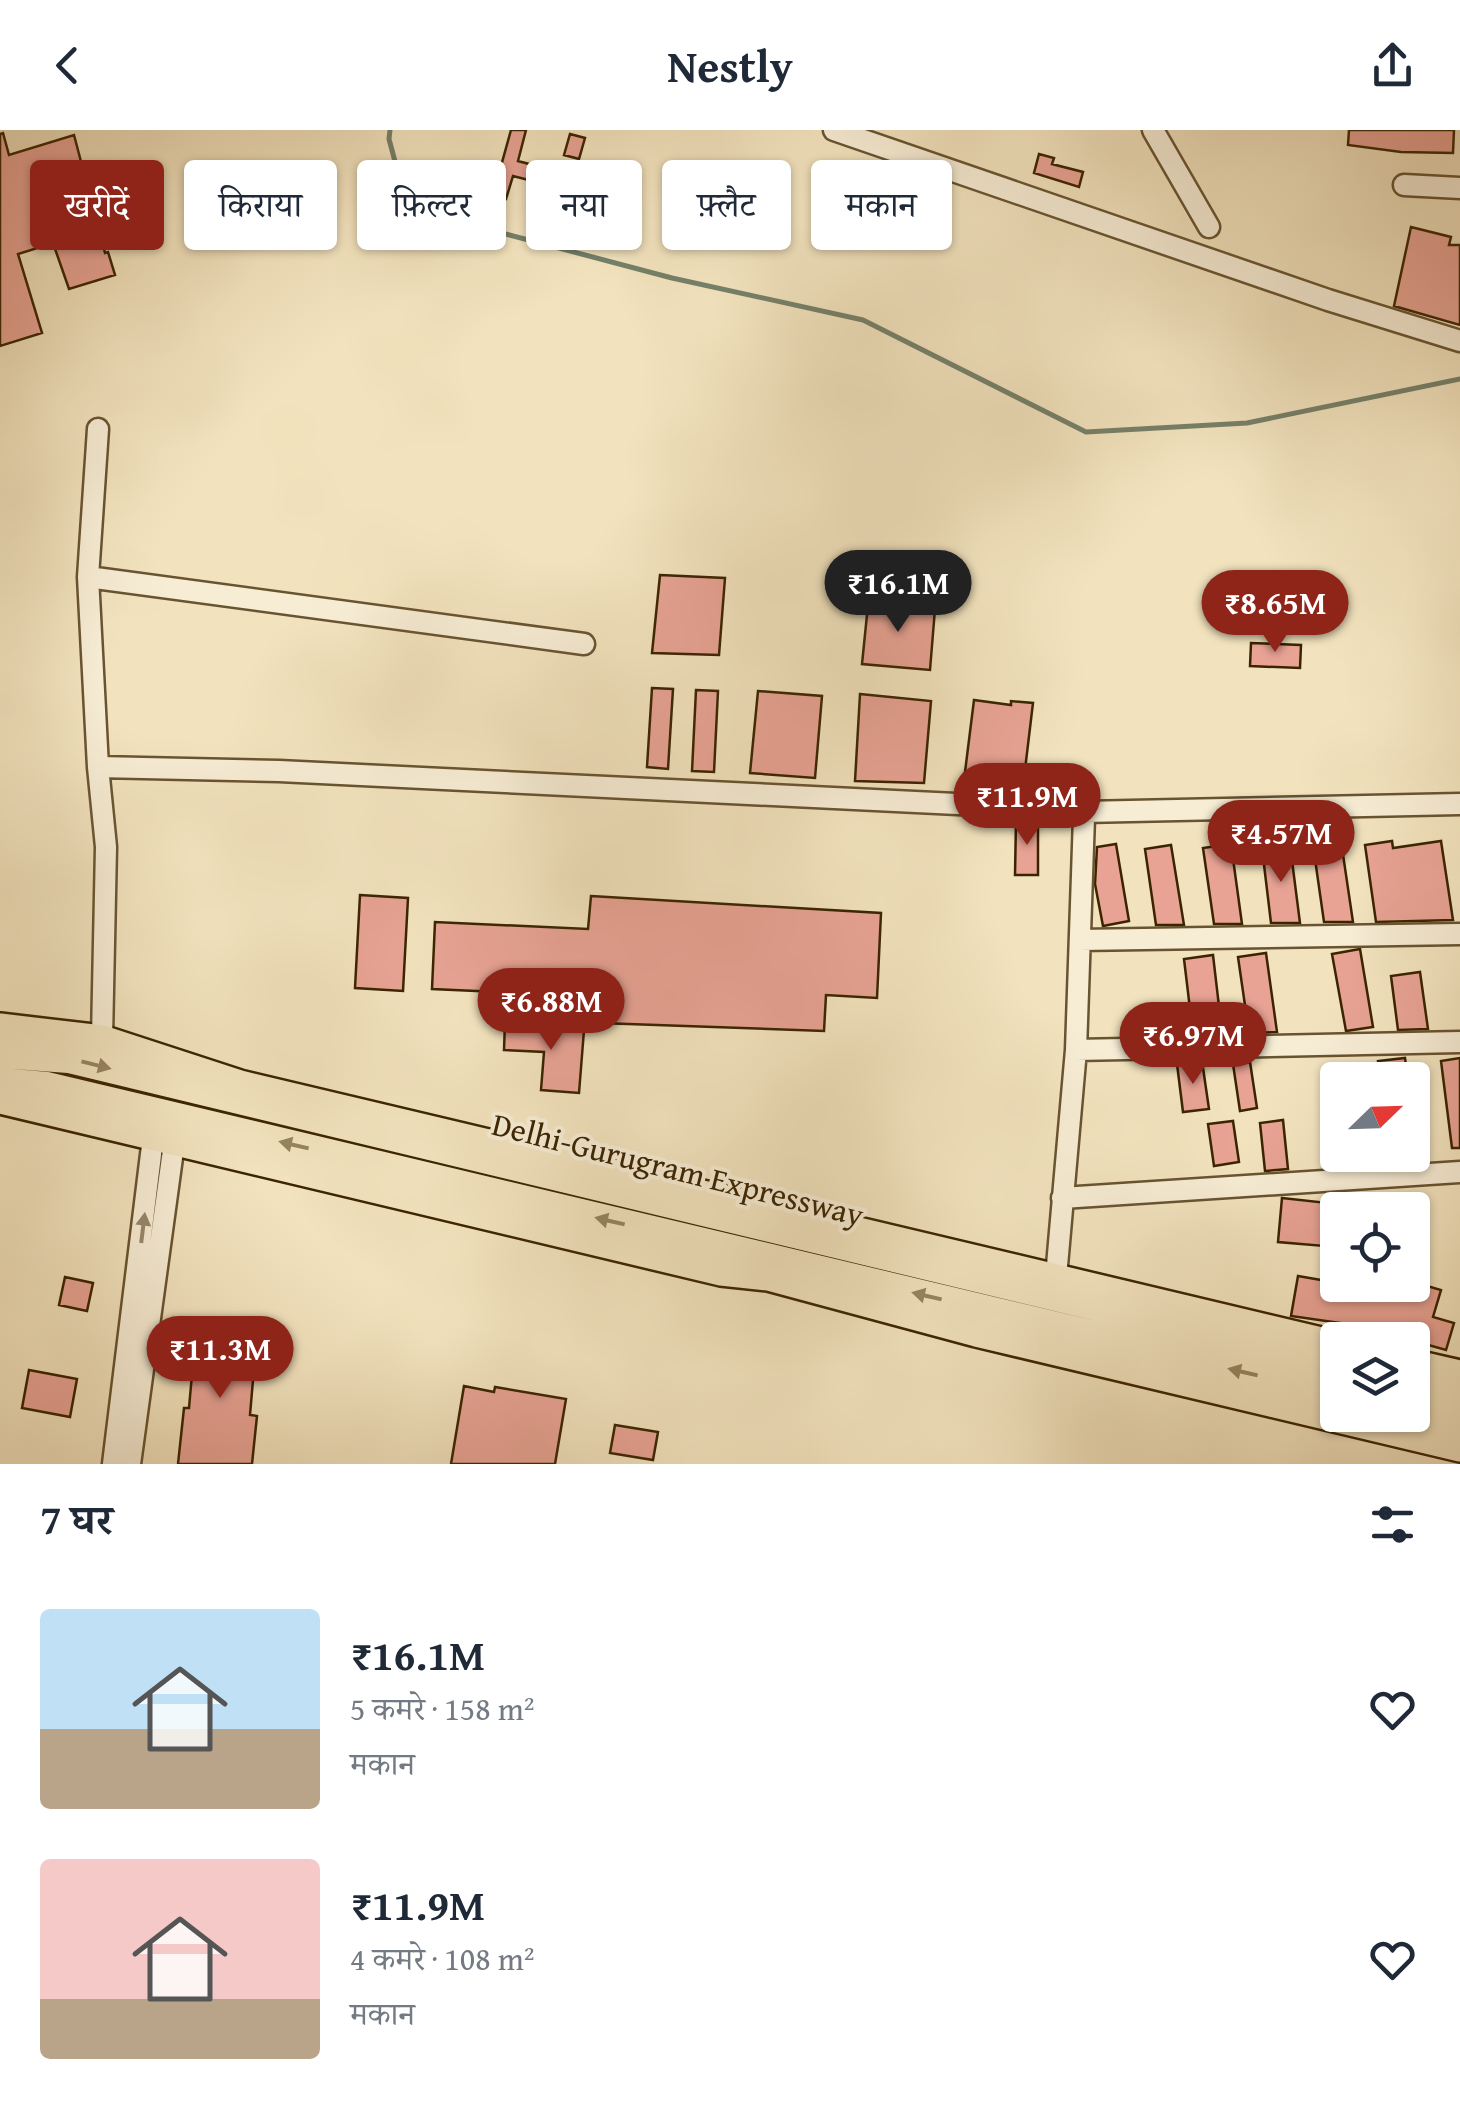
<!DOCTYPE html>
<html lang="hi">
<meta charset="utf-8">
<style>
:root{--surface:#fff;--page:#f6f6f7;--text:#1f2937;--muted:#747a83;--accent:#8f2418}
body{margin:0;font-family:"Gentium Book Plus","Noto Serif Devanagari",serif;background:var(--page);color:var(--text);height:100vh;display:flex;flex-direction:column;font-size:38px;white-space:nowrap}
*{box-sizing:border-box;margin:0}
p{font-size:32px;color:var(--muted)}
.icon{flex:none;width:55px;height:55px;fill:none;stroke:currentColor;stroke-width:2;stroke-linecap:round;stroke-linejoin:round}
.map{position:relative;height:1334px;overflow:hidden}
.panel{display:flex;flex-direction:column;background:var(--surface);flex:1}
.panel>*{flex:none}
.hud{position:absolute;left:30px;top:30px;width:1400px;height:90px;display:flex;gap:20px}
.needle{width:65px;rotate:67deg}
.buttons{position:absolute;left:1320px;top:932px;display:grid;gap:20px}
.buttons a{display:grid;place-items:center;width:110px;height:110px;border-radius:10px;background:var(--surface);box-shadow:0 2px 8px #0004;font-size:50px}
.price{position:absolute;translate:-50% -85px;padding:0 22px;border-radius:35px;background:var(--accent);color:#fff;font-size:32px;line-height:65px;filter:drop-shadow(0 2px 5px #0008)}
.price::after{content:'';position:absolute;left:50%;top:60px;width:30px;height:22px;margin-left:-15px;background:inherit;clip-path:polygon(0 0,100% 0,50% 100%)}
.price.selected{background:#222;color:#fff}
ul{padding:0;list-style:none}
li{display:flex;align-items:center;gap:30px;height:250px;padding:0 40px}
li span{display:grid;place-items:center;flex:none;width:280px;height:200px;border-radius:10px;color:#555}
li>.icon{margin-inline-start:auto}
span .icon{width:120px;height:120px;fill:#fffc;stroke-width:1}
li b{font-size:42px}
h2{display:flex;justify-content:space-between;align-items:center;height:120px;padding:0 40px;font-size:42px}
.tag{padding:0 35px;border-radius:10px;background:var(--surface);box-shadow:0 2px 8px #0004;font-size:35px;line-height:90px}
.tag.selected{background:var(--accent);color:#fff}
header{display:flex;justify-content:space-between;align-items:center;height:130px;padding:0 40px;background:var(--surface);font-size:45px;font-weight:700}
.map>svg:first-child{display:block}
</style>
<header><svg class="icon" aria-label="back" viewBox="0 0 24 24"><path d="M15 5l-7 7 7 7"/></svg>Nestly<svg class="icon" aria-label="share" viewBox="0 0 24 24"><path d="M12 15V3M7 8l5-5 5 5M5 13v7h14v-7"/></svg></header>
<div class="map">
<svg width="1460" height="1334" viewBox="0 0 1460 1334">
<rect width="100%" height="100%" fill="#f2e3be"/>
<filter id="stains"><feTurbulence type="fractalNoise" baseFrequency=".002" numOctaves="4"/><feColorMatrix values="0 0 0 0 .2 0 0 0 0 .09 0 0 0 0 .02 0 0 0 .5 -.17"/></filter>
<radialGradient id="worn" r=".72"><stop offset=".6" stop-color="#630" stop-opacity="0"/><stop offset="1" stop-color="#630" stop-opacity=".3"/></radialGradient>
<g fill="none" stroke-linecap="round" stroke-linejoin="round">
<path stroke="#758069" stroke-width="5" d="M390,0L389,9L405,69L434,85L672,148L863,190L1086,302L1247,293L1460,249"/>
</g>
<path fill="#e8a394" stroke="#3b2401" stroke-width="2.5" d="M511,0H526L518,31L563,43L560,58L513,46L506,69L493,65Z
M1349,0H1454L1453,23L1401,22L1348,15Z
M3,3L9,25L74,5L105,123L108,122L115,145L69,159L53,113L18,124L42,203L0,216V4Z
M570,4L585,8L579,29L564,25Z
M1039,24L1054,28L1052,34L1083,42L1079,57L1034,43Z
M1411,97L1451,107L1449,115H1460V195L1394,176Z
M660,445L725,448L719,525L652,523Z
M1262,463L1322,474L1318,495L1258,484Z
M869,465L895,468L894,476L935,479L930,540L862,534Z
M1251,513L1301,515L1300,538L1250,536Z
M652,558L673,559L668,639L647,637Z
M696,560L718,561L714,642L692,641Z
M758,561L822,566L815,648L750,643Z
M860,564L931,571L924,653L855,651Z
M974,570L1011,575V571L1033,573L1024,648L985,643L983,652L964,650Z
M1016,691L1038,692V745H1015Z
M1341,711L1353,792H1324L1313,715Z
M1392,711L1393,718L1441,711L1453,790L1376,792L1365,715Z
M1116,714L1129,791L1103,796L1095,754L1097,717Z
M1231,714L1242,794H1214L1203,718Z
M1171,715L1184,795H1156L1145,719Z
M1290,715L1300,793H1271L1262,718Z
M360,765L408,768L403,861L355,858Z
M591,766L881,783L877,868L826,865L824,901L600,893V855L568,850L567,865L432,859L435,792L588,799Z
M1360,819L1373,897L1346,901L1332,824Z
M1266,823L1277,902L1249,903L1238,827Z
M1213,825L1222,902L1193,904L1184,829Z
M1420,842L1428,899L1398,900L1391,846Z
M505,892L584,900L579,963L541,960L544,922L504,920Z
M1405,928L1408,950H1380L1378,931Z
M1460,928V1018H1452L1441,931Z
M1202,931L1209,979L1183,982L1177,934Z
M1250,932L1257,978L1240,981L1233,934Z
M1283,990L1288,1039L1265,1041L1260,993Z
M1233,991L1239,1032L1214,1036L1208,994Z
M1282,1068L1328,1073L1324,1116L1278,1112Z
M1298,1146L1379,1160L1381,1155H1400L1422,1162L1424,1155L1441,1160L1433,1187L1454,1193L1446,1220L1361,1196L1291,1186Z
M65,1147L93,1153L87,1181L59,1175Z
M196,1199L257,1204L250,1285L257,1286L252,1334H178L184,1278H189Z
M29,1240L77,1249L70,1287L22,1278Z
M464,1256L494,1262L495,1257L566,1269L555,1334H451Z
M615,1295L658,1302L653,1330L610,1323Z"/>
<g fill="none" stroke-linecap="round" stroke-linejoin="round">
<g stroke="#695430" stroke-width="25">
<path id="minor" d="M834,0L1328,170L1460,211
M1153,0L1209,97
M1404,55L1460,58
M98,299L88,447L98,637L106,717L102,908
M88,447L584,514
M98,637L279,641L1080,680L1084,687L1076,920L1056,1147
M1083,682L1460,674
M1080,810L1460,804
M1076,920L1460,912
M1062,1068L1460,1042
M113,1334L153,1008
M130,1334L174,1013"/>
</g>
<g stroke="#3b2401" stroke-width="30">
<path id="major" d="M0,896L102,908L240,953L1338,1214
M0,971L721,1143L768,1148L976,1204L1460,1319
M1412,1232L1460,1243"/>
</g>
<g stroke="#3b2401" stroke-width="35">
<path id="highway" d="M0,923L69,928L1338,1234
M0,953L47,957L1338,1264
M1412,1253L1460,1264
M1412,1282L1460,1294"/>
</g>
<use href="#minor" stroke="#f7edd5" stroke-width="20"/>
<use href="#major" stroke="#f2e3be" stroke-width="25"/>
<use href="#highway" stroke="#f2e3be" stroke-width="30"/>
</g>
<defs><path id="oneway-solid" d="M-6-.8H1V-3.2L6.5 0L1 3.2V.8H-6Z" transform="scale(2.5)"/></defs>
<g fill="#968460">
<use href="#oneway-solid" transform="translate(96 935) rotate(14)"/>
<use href="#oneway-solid" transform="translate(294 1015) rotate(-167)"/>
<use href="#oneway-solid" transform="translate(610 1091) rotate(-167)"/>
<use href="#oneway-solid" transform="translate(927 1166) rotate(-167)"/>
<use href="#oneway-solid" transform="translate(1243 1242) rotate(-167)"/>
</g>
<use fill="#99886b" href="#oneway-solid" transform="translate(143 1098) rotate(-83)"/>
<g text-anchor="middle" dominant-baseline="central" stroke-width="8" stroke-linejoin="round" paint-order="stroke">
<g font-size="32" fill="#3b2401" stroke="#f7edd5">
<text transform="translate(678 1039) rotate(14)">Delhi-Gurugram Expressway</text>
</g>
</g>
<rect width="100%" height="100%" filter="url(#stains)"/>
<rect width="100%" height="100%" fill="url(#worn)"/>
</svg>
<div class="buttons">
<a><svg class="needle" viewBox="-14 -14 28 28"><path d="M0-13l5 13h-10z" fill="#e53935"/><path d="M0 13l5-13h-10z" fill="#747a83"/></svg></a>
<a><svg class="icon" aria-label="locate" viewBox="0 0 24 24"><circle cx="12" cy="12" r="6"/><path d="M12 2v4M12 18v4M2 12h4M18 12h4"/></svg></a>
<a><svg class="icon" aria-label="layers" viewBox="0 0 24 24"><path d="M12 4l9 5-9 5-9-5zM3 14l9 5 9-5"/></svg></a>
</div>
<b class="price selected" style="left:898px;top:505px">₹16.1M</b>
<b class="price" style="left:1275px;top:525px">₹8.65M</b>
<b class="price" style="left:1027px;top:718px">₹11.9M</b>
<b class="price" style="left:1281px;top:755px">₹4.57M</b>
<b class="price" style="left:551px;top:923px">₹6.88M</b>
<b class="price" style="left:1193px;top:957px">₹6.97M</b>
<b class="price" style="left:220px;top:1271px">₹11.3M</b>
<div class="hud">
<a class="tag selected">खरीदें</a>
<a class="tag">किराया</a>
<a class="tag">फ़िल्टर</a>
<a class="tag">नया</a>
<a class="tag">फ़्लैट</a>
<a class="tag">मकान</a>
</div>
</div>
<section class="panel">
<h2>7 घर<svg class="icon" aria-label="filters" viewBox="0 0 24 24"><path d="M4 7h16M4 17h16"/><circle cx="9" cy="7" r="2"/><circle cx="15" cy="17" r="2"/></svg></h2>
<ul>
<li><span style="background:linear-gradient(#bfe0f5 60%,#b9a48a 0)"><svg class="icon" aria-label="home" viewBox="0 0 24 24"><path d="M3 11l9-7 9 7M6 9v11h12V9"/></svg></span><div><b>₹16.1M</b><p>5 कमरे · 158 m²</p><p>मकान</p></div><svg class="icon" aria-label="heart" viewBox="0 0 24 24"><path d="M12 20l-8-8c-3-5 5-10 8-4 3-6 11-1 8 4z"/></svg></li>
<li><span style="background:linear-gradient(#f6c9c9 70%,#b9a48a 0)"><svg class="icon" aria-label="home" viewBox="0 0 24 24"><path d="M3 11l9-7 9 7M6 9v11h12V9"/></svg></span><div><b>₹11.9M</b><p>4 कमरे · 108 m²</p><p>मकान</p></div><svg class="icon" aria-label="heart" viewBox="0 0 24 24"><path d="M12 20l-8-8c-3-5 5-10 8-4 3-6 11-1 8 4z"/></svg></li>
</ul>
</section>
